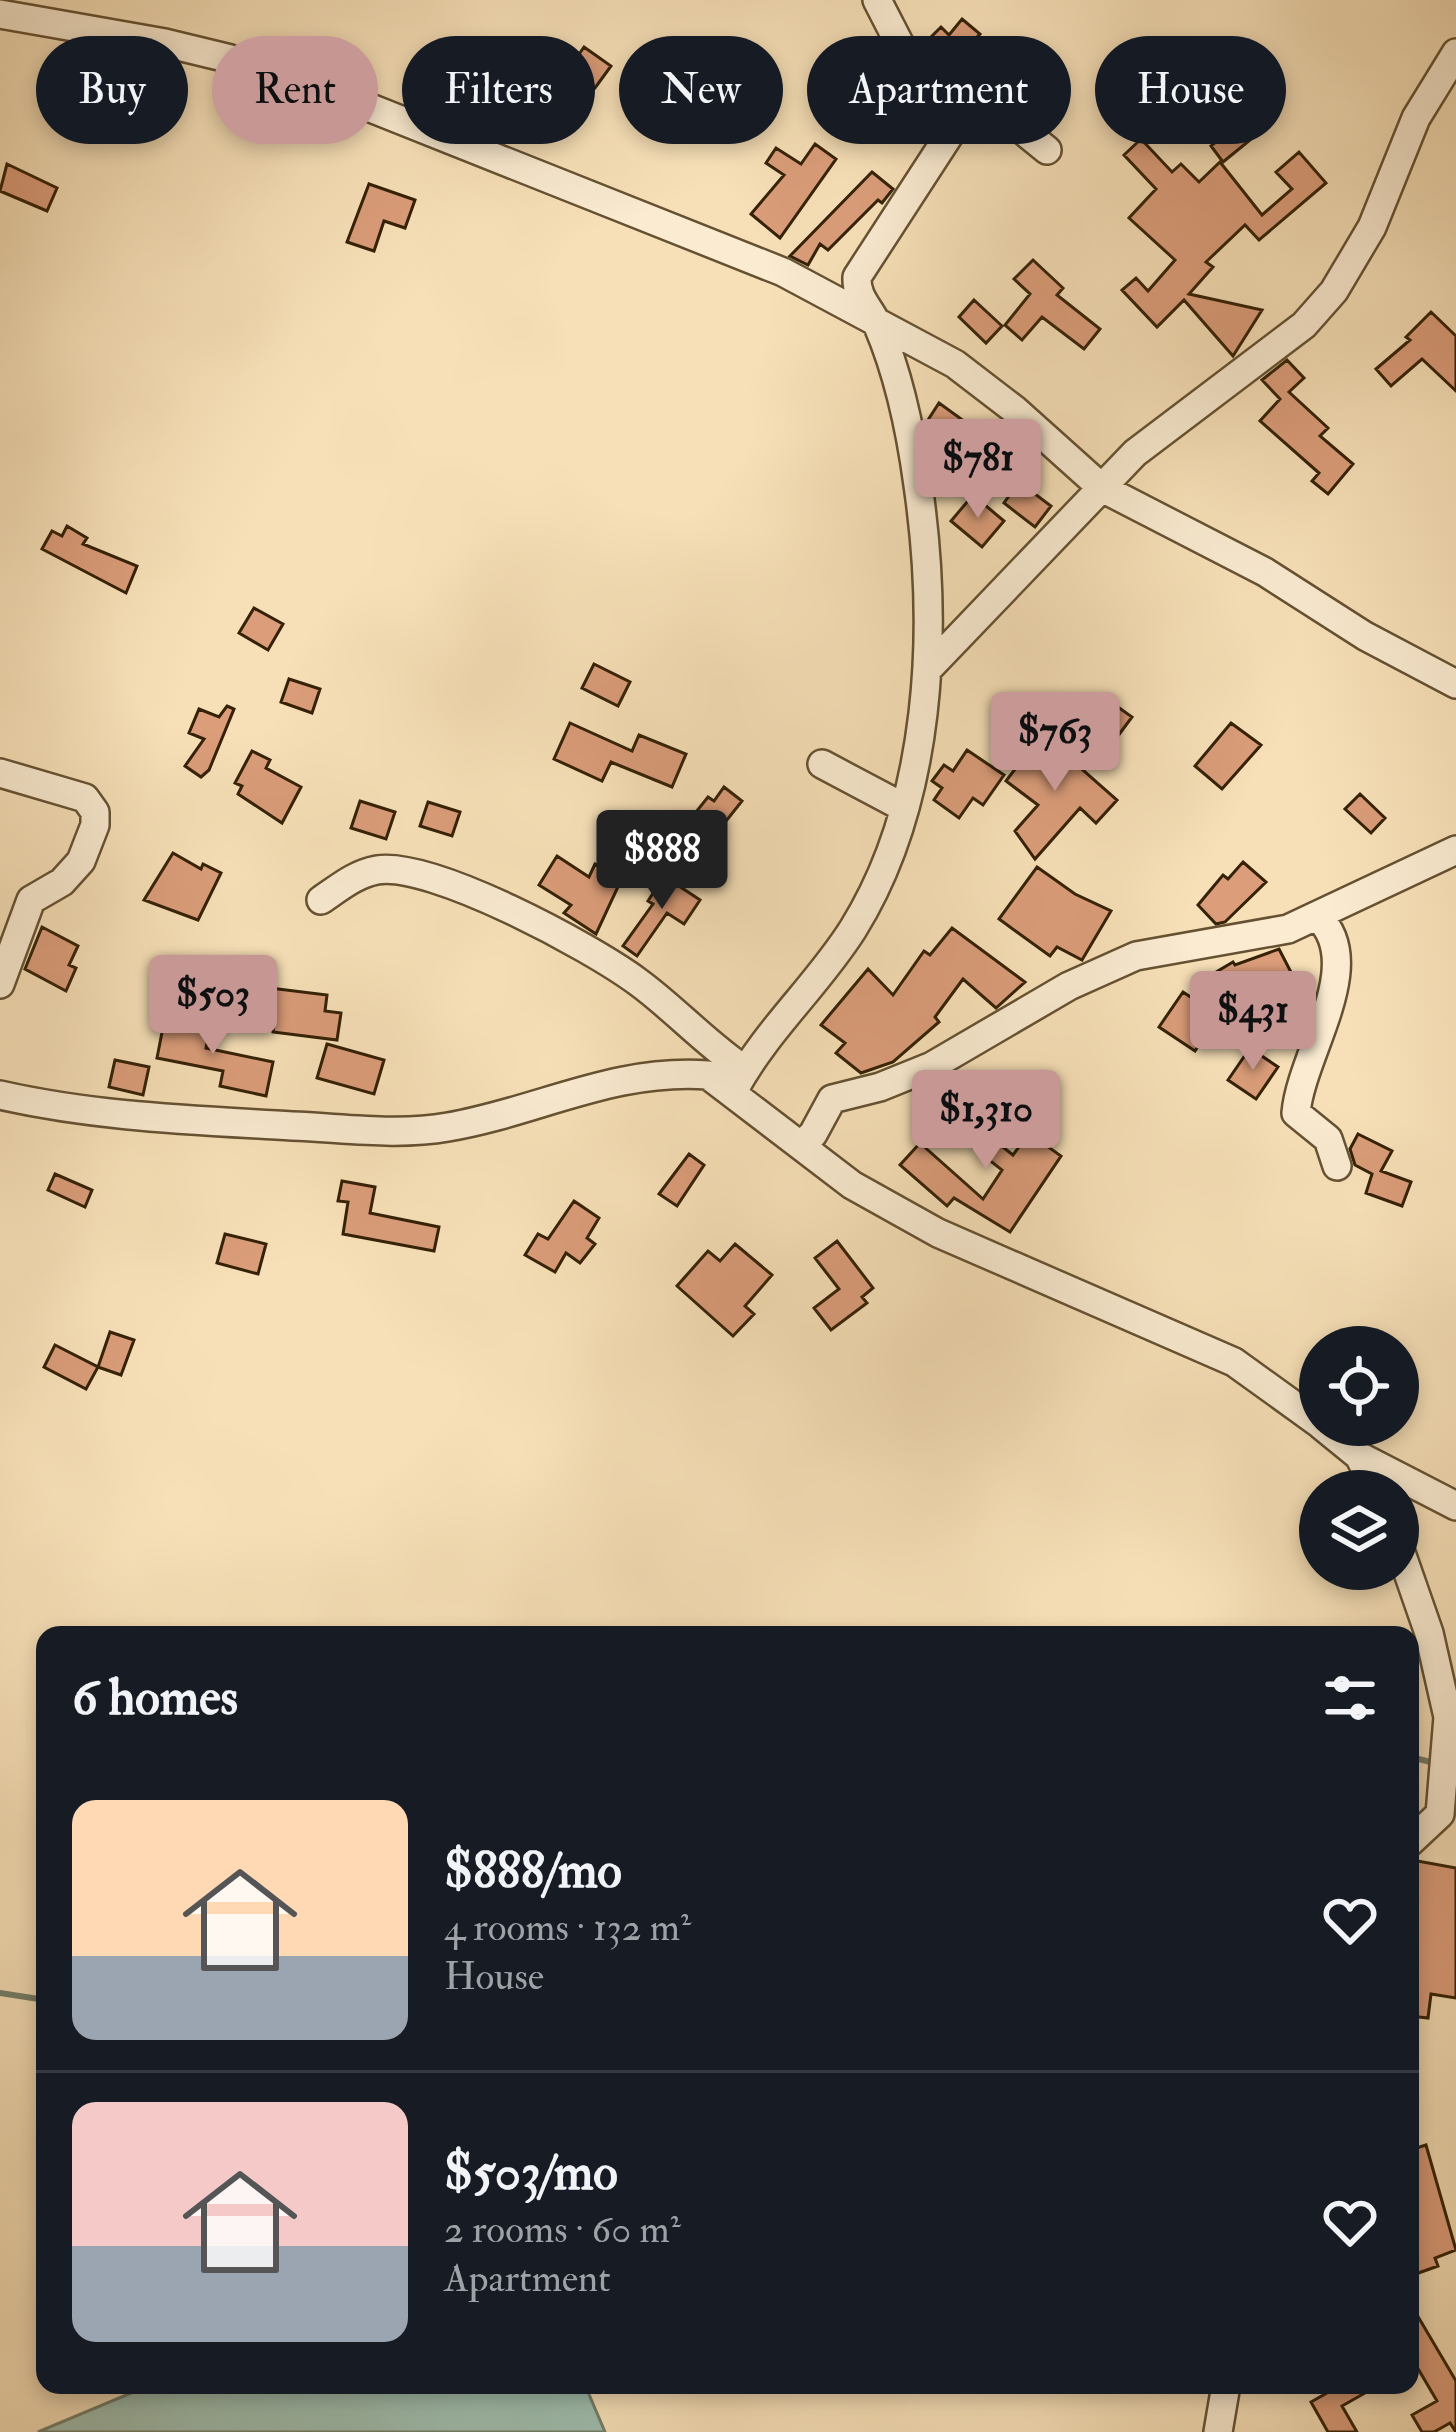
<!DOCTYPE html>
<meta charset="utf-8">
<style>
:root{--surface:#171b24;--page:#242831;--text:#f1f3f6;--muted:#9ea1a6;--line:#363941;--accent:#c59692}
body{margin:0;font-family:"IM FELL Double Pica",serif;background:var(--page);color:var(--text);height:100vh;display:flex;flex-direction:column;font-size:45px;white-space:nowrap}
*{box-sizing:border-box;margin:0}
p{font-size:39px;color:var(--muted)}
.icon{flex:none;width:66px;height:66px;fill:none;stroke:currentColor;stroke-width:2;stroke-linecap:round;stroke-linejoin:round}
.map{position:relative;flex:1;overflow:hidden}
.side{position:absolute;left:36px;top:1626px;width:1383px;height:768px;display:flex;flex-direction:column;background:var(--surface);border-radius:24px;box-shadow:0 6px 18px #0003}
.side>*{flex:none}
.top-card{position:absolute;left:36px;top:36px;width:1386px;height:108px;display:flex;gap:24px}
.tools{position:absolute;left:1299px;top:1326px;display:grid;gap:24px}
.tools a{display:grid;place-items:center;width:120px;height:120px;border-radius:50%;background:var(--surface);box-shadow:0 6px 18px #0003;font-size:60px}
.price{position:absolute;translate:-50% -102px;padding:0 27px;border-radius:12px;background:var(--accent);color:#111;font-size:39px;line-height:78px;filter:drop-shadow(0 3px 6px #0008)}
.price::after{content:'';position:absolute;left:50%;top:72px;width:36px;height:27px;margin-left:-18px;background:inherit;clip-path:polygon(0 0,100% 0,50% 100%)}
.price.active{background:#222;color:#fff}
ul{padding:0;list-style:none}
li{display:flex;align-items:center;gap:36px;height:300px;padding:0 36px}
li+li{border-top:3px solid var(--line)}
li span{display:grid;place-items:center;flex:none;width:336px;height:240px;border-radius:24px;color:#555}
li>.icon{margin-inline-start:auto}
span .icon{width:144px;height:144px;fill:#fffc;stroke-width:1}
li b{font-size:51px}
h2{display:flex;justify-content:space-between;align-items:center;height:144px;padding:0 36px;font-size:51px}
.pill{padding:0 42px;border-radius:54px;background:var(--surface);box-shadow:0 6px 18px #0003;font-size:42px;line-height:108px}
.pill.active{background:var(--accent);color:#111}
.map>svg:first-child{display:block}
</style>
<div class="map">
<svg width="1456" height="2432" viewBox="0 0 1456 2432">
<rect width="100%" height="100%" fill="#f7e0b8"/>
<filter id="stains"><feTurbulence type="fractalNoise" baseFrequency=".00167" numOctaves="4"/><feColorMatrix values="0 0 0 0 .2 0 0 0 0 .09 0 0 0 0 .02 0 0 0 .5 -.17"/></filter>
<radialGradient id="worn" r=".72"><stop offset=".6" stop-color="#630" stop-opacity="0"/><stop offset="1" stop-color="#630" stop-opacity=".3"/></radialGradient>
<path fill="#9dbdae" stroke="#737f6b" stroke-width="3" d="M150,2385H585L605,2432H38Z"/>
<g fill="none" stroke-linecap="round" stroke-linejoin="round">
<path stroke="#737f6b" stroke-width="6" d="M1410,1757L1435,1763
M0,1993L45,2000"/>
</g>
<path fill="#db9d7a" stroke="#342106" stroke-width="3" d="M962,19L980,34L952,62L928,40L941,27L949,35Z
M584,47L611,66L595,88L568,70Z
M1234,99L1261,131L1223,162L1211,146L1225,134L1211,118Z
M1141,139L1172,172L1181,164L1199,182L1220,162L1262,215L1292,189L1276,172L1299,152L1326,183L1259,240L1245,225L1206,262L1213,267L1189,294L1262,310L1233,356L1184,300L1157,327L1122,290L1136,278L1148,291L1175,260L1129,218L1156,189L1124,155Z
M815,144L836,159L780,238L751,214L784,175L766,163L776,148L801,164Z
M7,164L57,188L47,211L0,191Z
M872,172L893,189L882,203L878,200L828,250L820,244L808,265L790,256Z
M369,184L415,200L405,228L384,221L374,251L347,242Z
M1033,260L1063,288L1057,295L1100,329L1084,349L1042,317L1022,340L1005,325L1030,294L1014,279Z
M974,300L1002,326L986,343L959,317Z
M1431,312L1456,336V391L1422,359L1391,386L1376,369L1410,340L1406,337Z
M1287,360L1304,378L1289,392L1328,428L1320,436L1353,464L1328,494L1312,481L1319,473L1260,421L1280,399L1262,380Z
M939,403L964,421L948,445L927,431L926,423Z
M1019,482L1051,506L1035,527L1004,503Z
M973,495L1004,521L982,547L951,521Z
M67,526L87,538L83,544L137,566L126,593L42,549L52,531L62,536Z
M254,608L283,624L268,650L239,633Z
M594,664L630,682L618,706L582,688Z
M289,679L320,689L312,713L281,702Z
M1104,697L1132,717L1118,736L1089,714Z
M227,706L234,709L209,770L201,777L185,766L204,739L189,733L199,709L219,717Z
M570,723L632,751L639,735L686,754L672,787L611,762L602,781L554,759Z
M1231,723L1261,745L1222,789L1195,766Z
M1042,734L1117,800L1096,823L1080,808L1035,859L1015,831L1038,805L1006,781Z
M967,750L1004,775L983,805L973,798L959,818L934,800L942,788L932,781L944,765L953,771Z
M252,751L270,760L266,768L301,787L282,823L238,794L242,786L235,783Z
M724,787L742,801L711,840L688,822L708,797L714,801Z
M1360,794L1385,818L1371,833L1345,809Z
M360,801L395,812L386,839L351,828Z
M428,802L460,812L452,836L420,826Z
M173,853L201,869L203,864L221,873L198,920L144,900Z
M557,856L589,877L595,864L623,876L596,934L564,913L571,905L539,885Z
M1243,862L1266,882L1225,922L1216,924L1198,905L1223,875L1228,879Z
M1037,867L1075,894L1111,911L1082,960L1057,947L1050,956L999,919Z
M664,876L700,900L684,924L667,913L637,956L623,946L653,904L648,901Z
M42,927L78,946L69,965L76,968L66,991L25,969Z
M952,928L1025,982L996,1008L963,979L935,1017L939,1022L893,1062L861,1073L836,1053L845,1043L821,1025L868,969L893,995L924,951L930,955Z
M1279,949L1293,976L1268,989L1265,984L1223,1008L1206,978L1233,962L1235,965Z
M270,988L327,995L325,1011L341,1013L337,1040L273,1032L275,1017L266,1015Z
M1183,992L1219,1016L1195,1051L1159,1027Z
M165,1017L210,1026L206,1048L273,1062L266,1096L220,1086L223,1071L157,1058Z
M327,1044L384,1060L374,1094L317,1078Z
M1250,1048L1278,1067L1256,1099L1228,1080Z
M115,1060L149,1067L143,1095L109,1087Z
M946,1102L1013,1155L1029,1133L1061,1156L1010,1232L954,1198L947,1206L900,1165L920,1143L983,1199L1002,1170L935,1117Z
M1358,1134L1392,1151L1381,1171L1411,1182L1402,1206L1366,1193L1372,1174L1355,1165L1350,1149Z
M689,1154L704,1165L677,1206L659,1194Z
M55,1174L92,1190L85,1207L48,1190Z
M342,1181L375,1187L370,1213L439,1227L434,1251L343,1234L348,1202L338,1201Z
M574,1201L599,1218L587,1238L595,1244L580,1263L566,1253L555,1272L525,1255L538,1234L548,1239Z
M225,1234L266,1244L258,1274L217,1263Z
M837,1241L873,1288L862,1297L867,1303L831,1330L814,1308L839,1289L815,1258Z
M735,1244L772,1275L745,1306L754,1314L733,1336L677,1286L708,1251L720,1261Z
M110,1332L134,1340L121,1375L98,1367Z
M55,1345L98,1367L86,1389L44,1367Z
M1412,1860L1456,1868V1998L1431,1994L1428,2018L1410,2016Z
M1426,2145L1456,2250L1435,2258L1438,2266L1410,2276V2150Z
M1410,2303L1456,2381V2432L1450,2423L1434,2432H1422L1412,2415L1437,2401L1410,2355Z
M1341,2385H1379L1342,2406L1357,2432H1328L1311,2402Z"/>
<g fill="none" stroke-linecap="round" stroke-linejoin="round">
<g stroke="#655132" stroke-width="32">
<path id="street" d="M877,0L913,70L952,126
M0,14L165,43L227,58L348,99L783,272L955,364L1015,410L1102,488L1265,572L1365,636L1456,684
M929,668L1135,453L1304,325L1334,291L1372,227L1416,118L1456,53
M822,764L903,807
M0,773L85,798L95,812V825L81,861L62,882L31,900L0,984
M321,900C339,888 355,874 377,870C432,861 591,947 638,982C675,1009 706,1044 745,1070
M1318,917C1368,964 1301,1054 1296,1113L1328,1139L1337,1166
M734,1090C766,1030 817,986 853,929C932,802 939,629 918,485C911,433 899,375 878,326C870,308 856,298 857,277L970,103L977,100L994,107L1047,150
M0,1095C97,1117 193,1120 292,1126C344,1128 397,1136 448,1127C537,1112 613,1068 708,1075L852,1185L938,1233L1234,1362L1320,1424
M801,1145L813,1134L832,1099L880,1087L932,1066L1069,986L1136,956L1288,929L1456,850
M1321,1425L1359,1456L1377,1491
M1359,1456L1456,1506
M1398,1544L1429,1633L1448,1717L1440,1814L1410,1842
M1218,2432L1226,2385"/>
</g>
<use href="#street" stroke="#faebd1" stroke-width="27"/>
</g>
<rect width="100%" height="100%" filter="url(#stains)"/>
<rect width="100%" height="100%" fill="url(#worn)"/>
</svg>
<div class="tools">
<a><svg class="icon" aria-label="locate" viewBox="0 0 24 24"><circle cx="12" cy="12" r="6"/><path d="M12 2v4M12 18v4M2 12h4M18 12h4"/></svg></a>
<a><svg class="icon" aria-label="layers" viewBox="0 0 24 24"><path d="M12 4l9 5-9 5-9-5zM3 14l9 5 9-5"/></svg></a>
</div>
<b class="price" style="left:978px;top:521px">$781</b>
<b class="price" style="left:1055px;top:794px">$763</b>
<b class="price active" style="left:662px;top:912px">$888</b>
<b class="price" style="left:213px;top:1057px">$503</b>
<b class="price" style="left:1253px;top:1073px">$431</b>
<b class="price" style="left:986px;top:1172px">$1,310</b>
<div class="top-card">
<a class="pill">Buy</a>
<a class="pill active">Rent</a>
<a class="pill">Filters</a>
<a class="pill">New</a>
<a class="pill">Apartment</a>
<a class="pill">House</a>
</div>
<section class="side">
<h2>6 homes<svg class="icon" aria-label="filters" viewBox="0 0 24 24"><path d="M4 7h16M4 17h16"/><circle cx="9" cy="7" r="2"/><circle cx="15" cy="17" r="2"/></svg></h2>
<ul>
<li><span style="background:linear-gradient(#ffd9b3 65%,#9aa5b1 0)"><svg class="icon" aria-label="home" viewBox="0 0 24 24"><path d="M3 11l9-7 9 7M6 9v11h12V9"/></svg></span><div><b>$888/mo</b><p>4 rooms · 132 m²</p><p>House</p></div><svg class="icon" aria-label="heart" viewBox="0 0 24 24"><path d="M12 20l-8-8c-3-5 5-10 8-4 3-6 11-1 8 4z"/></svg></li>
<li><span style="background:linear-gradient(#f6c9c9 60%,#9aa5b1 0)"><svg class="icon" aria-label="home" viewBox="0 0 24 24"><path d="M3 11l9-7 9 7M6 9v11h12V9"/></svg></span><div><b>$503/mo</b><p>2 rooms · 60 m²</p><p>Apartment</p></div><svg class="icon" aria-label="heart" viewBox="0 0 24 24"><path d="M12 20l-8-8c-3-5 5-10 8-4 3-6 11-1 8 4z"/></svg></li>
</ul>
</section>
</div>
